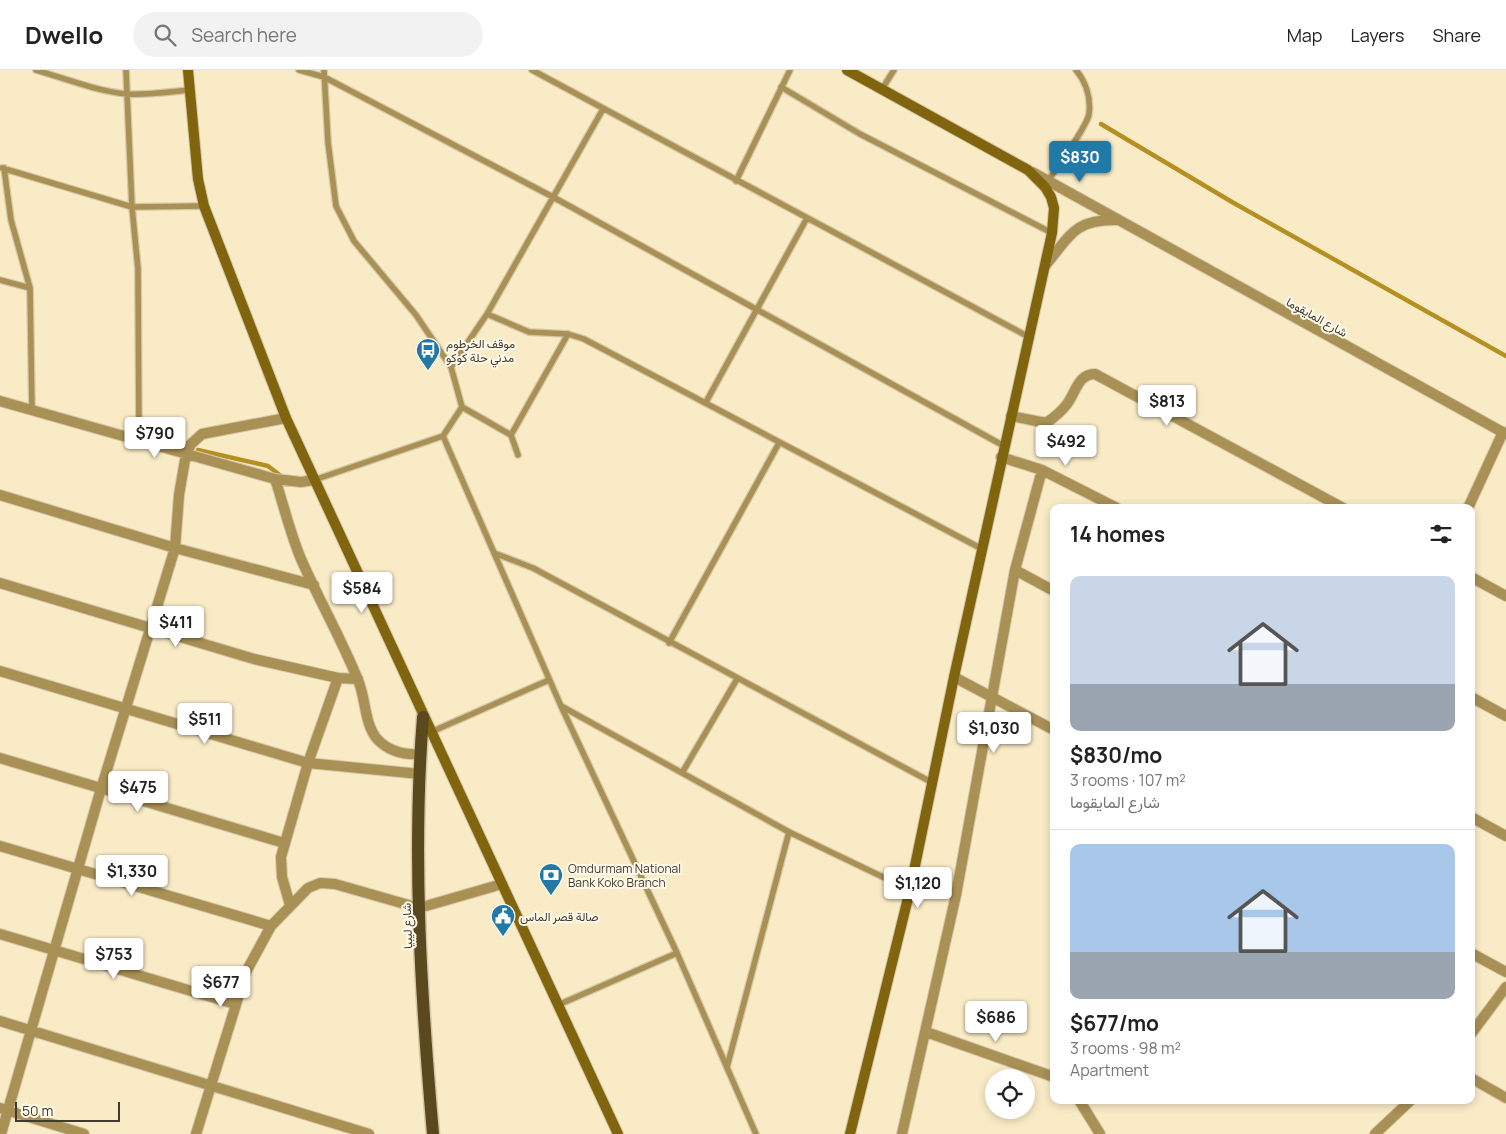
<!DOCTYPE html>
<meta charset="utf-8">
<style>
:root{--surface:#fff;--page:#f2f2f2;--text:#222;--muted:#767676;--line:#e0e0e0;--accent:#2079a7}
body{margin:0;font-family:Manrope,Vazirmatn,sans-serif;background:var(--page);color:var(--text);height:100vh;display:flex;flex-direction:column;font-size:19px;white-space:nowrap}
*{box-sizing:border-box;margin:0}
p{font-size:16px;color:var(--muted)}
.icon{flex:none;width:28px;height:28px;fill:none;stroke:currentColor;stroke-width:2;stroke-linecap:round;stroke-linejoin:round}
.map{position:relative;flex:1;overflow:hidden}
.panel{position:absolute;left:1050px;top:434px;width:425px;height:600px;display:flex;flex-direction:column;background:var(--surface);border-radius:10px;box-shadow:0 2px 8px #0003}
.panel>*{flex:none}
.tools{position:absolute;left:985px;top:999px;display:grid;gap:10px}
.tools a{display:grid;place-items:center;width:50px;height:50px;border-radius:50%;background:var(--surface);box-shadow:0 2px 8px #0003;font-size:25px}
.scale{position:absolute;left:15px;bottom:12px;width:105px;box-sizing:border-box;padding-left:5px;border:2px solid #413b2d;border-top:0;font-size:14px;line-height:18px;white-space:nowrap;color:#413b2d;-webkit-text-stroke:4px #fff9eb;paint-order:stroke}
.price{position:absolute;translate:-50% -42px;padding:0 11px;border-radius:5px;background:#fff;color:#222;font-size:16px;line-height:32px;filter:drop-shadow(0 1px 2px #0008)}
.price::after{content:'';position:absolute;left:50%;top:30px;width:15px;height:11px;margin-left:-8px;background:inherit;clip-path:polygon(0 0,100% 0,50% 100%)}
.price.current{background:var(--accent);color:#fff}
ul{padding:0;list-style:none}
li{display:grid;align-content:center;gap:10px;height:265px;padding:0 20px}
li+li{border-top:1px solid var(--line)}
li span{display:grid;place-items:center;height:155px;border-radius:10px;color:#555}
li>.icon{margin-inline-start:auto}
span .icon{width:90px;height:90px;fill:#fffc;stroke-width:1}
li b{font-size:21px}
h2{display:flex;justify-content:space-between;align-items:center;height:60px;padding:0 20px;font-size:21px}
header{display:flex;align-items:center;gap:30px;box-sizing:border-box;height:70px;padding:0 25px;background:var(--surface);border-bottom:1px solid var(--line)}
header strong{font-size:24px}
nav{display:flex;gap:28px;margin-inline-start:auto;font-size:18px}
.search{width:350px;height:45px;background:var(--page);display:flex;align-items:center;gap:12px;box-sizing:border-box;padding:0 18px;border-radius:28px;color:var(--muted);font-size:19px}
.map>svg:first-child{display:block}
</style>
<header>
<strong>Dwello</strong>
<div class="search"><svg class="icon" aria-label="search" viewBox="0 0 24 24"><circle cx="10" cy="10" r="6"/><path d="M15 15l6 6"/></svg>Search here</div>
<nav><a>Map</a><a>Layers</a><a>Share</a></nav>
</header>
<div class="map">
<svg width="1506" height="1064" viewBox="0 0 1506 1064">
<rect width="100%" height="100%" fill="#faebc7"/>
<g fill="none" stroke-linecap="round" stroke-linejoin="round">
<path stroke="#b68f22" stroke-width="4.5" d="M1101,54L1232,132L1506,286
M198,380L268,396L281,406"/>
<g stroke="#d5c8a8" stroke-width="8">
<path id="service" d="M36,0C66,9 97,21 127,24C148,25 169,22 190,20
M126,0L132,137L138,199L139,372
M299,0L324,7L553,127L1004,376
M324,0L328,72L336,136L354,171L416,245L451,297L462,337L511,365L518,385
M532,0L1029,267
M781,17L860,64L1052,163
M882,19L894,0
M2,98L132,137L204,136
M4,98L11,150L30,218L32,341
M736,111L790,0
M1048,111C1057,97 1087,57 1089,44C1091,28 1086,12 1076,0
M0,210L30,218
M487,244L529,262L568,264L584,269L982,479
M451,297L487,244L603,39
M706,332L807,148
M511,365L568,264
M443,366L561,636L677,883L756,1064
M314,410L443,366L462,337
M494,483L533,498L931,712
M669,573L779,373
M561,636L789,762L910,820
M431,662L549,610
M682,703L737,609
M558,935L677,883
M727,997L789,762"/>
</g>
<g stroke="#d5c8a8" stroke-width="12">
<path id="minor" d="M0,331L275,409L301,412L314,410
M1011,346L1046,353C1055,347 1061,342 1067,334C1076,322 1078,304 1095,304L1343,438
M1001,387L1042,400L1117,438
M275,409C284,436 290,463 301,489C319,530 341,568 358,610C366,628 364,655 378,670C390,682 404,685 420,684
M0,425L175,478L314,515
M1468,438L1503,362
M1015,500L1054,521
M1471,507L1506,526
M0,513L254,589L338,608L358,609
M0,601L308,693L420,704
M1471,627L1506,646
M0,688L284,773
M1471,747L1506,766
M0,776L271,856
M290,835L282,807L281,787L308,693L338,608
M0,864L235,934
M0,951L369,1064
M926,962L1054,1007
M1471,964L1506,917
M1471,1008L1506,1028
M1079,1030L1100,1064
M0,1038L84,1064
M1,1064L101,719L175,478L179,425L186,384L191,374L202,364L286,348
M196,1064L246,902L271,856L308,818L320,813L335,814L419,838L502,814
M902,1064L956,825L1015,500L1042,400
M1375,1064L1411,1030"/>
</g>
<g stroke="#d5c8a8" stroke-width="12">
<path id="tertiary" d="M1032,102L1506,364
M1045,196C1070,166 1074,149 1117,150
M954,607L1054,660
M1471,883L1506,902"/>
</g>
<g stroke="#d5c8a8" stroke-width="12">
<path id="secondary" d="M188,0L198,109L204,136L286,348L618,1064
M847,0L1028,100L1045,117L1051,127L1054,138L1052,163L954,607L910,820L850,1064"/>
</g>
<g stroke="#d5c8a8" stroke-width="15">
<path id="primary" d="M423,647C412,785 421,926 433,1064"/>
</g>
<use href="#service" stroke="#a99054" stroke-width="5.5"/>
<use href="#minor" stroke="#a99054" stroke-width="10"/>
<use href="#tertiary" stroke="#a99054" stroke-width="10"/>
<use href="#secondary" stroke="#81640e" stroke-width="10"/>
<use href="#primary" stroke="#5a491f" stroke-width="12"/>
</g>
<defs>
<g id="bus-pin" transform="scale(1.25)"><path d="M0 17L-7.5 6A9.5 9.5 0 1 1 7.5 6Z" fill="#2079a7" stroke="#fff9eb"/><path d="M-5-6H5V4H4V6H2V4H-2V6H-4V4H-5ZM-3.5-4V0h7V-4ZM-3.5 1.2v1.5H-2V1.2ZM2 1.2v1.5H3.5V1.2Z" fill="#fff"/></g>
<g id="bank-pin" transform="scale(1.25)"><path d="M0 17L-7.5 6A9.5 9.5 0 1 1 7.5 6Z" fill="#2079a7" stroke="#fff9eb"/><path d="M-6-4H6V4H-6ZM0-2.3a2.3 2.3 0 1 0 0 4.6a2.3 2.3 0 1 0 0-4.6Z" fill="#fff"/></g>
<g id="civic-pin" transform="scale(1.25)"><path d="M0 17L-7.5 6A9.5 9.5 0 1 1 7.5 6Z" fill="#2079a7" stroke="#fff9eb"/><path d="M-.6-6.5H3V-4.5H.6V-3L4-1V1h2V6H-6V1h2V-1L-.6-3ZM-1.2 2.5V6h2.4V2.5Z" fill="#fff"/></g>
</defs>
<g fill-rule="evenodd">
<use href="#bus-pin" x="428" y="280"/>
<use href="#bank-pin" x="551" y="805"/>
<use href="#civic-pin" x="503" y="846"/>
</g>
<g text-anchor="middle" dominant-baseline="central" stroke-width="4" stroke-linejoin="round" paint-order="stroke">
<g font-size="12" fill="#413b2d" stroke="#fff9eb">
<text transform="translate(1317 247) rotate(29)">شارع المايقوما</text>
<text transform="translate(407 856) rotate(-92)">شارع ليبيا</text>
</g>
<g font-size="12" fill="#413b2d" stroke="#fff9eb" text-anchor="start">
<text x="446" y="273">موقف الخرطوم<tspan x="446" dy="14">مدني حلة كوكو</tspan></text>
<text x="568" y="798">Omdurmam National<tspan x="568" dy="14">Bank Koko Branch</tspan></text>
<text x="520" y="846">صالة قصر الماس</text>
</g>
</g>
</svg>
<div class="tools">
<a><svg class="icon" aria-label="locate" viewBox="0 0 24 24"><circle cx="12" cy="12" r="6"/><path d="M12 2v4M12 18v4M2 12h4M18 12h4"/></svg></a>
</div>
<div class="scale">50 m</div>
<b class="price current" style="left:1080px;top:113px">$830</b>
<b class="price" style="left:1167px;top:357px">$813</b>
<b class="price" style="left:155px;top:389px">$790</b>
<b class="price" style="left:1066px;top:397px">$492</b>
<b class="price" style="left:362px;top:544px">$584</b>
<b class="price" style="left:176px;top:578px">$411</b>
<b class="price" style="left:205px;top:675px">$511</b>
<b class="price" style="left:994px;top:684px">$1,030</b>
<b class="price" style="left:138px;top:743px">$475</b>
<b class="price" style="left:132px;top:827px">$1,330</b>
<b class="price" style="left:918px;top:839px">$1,120</b>
<b class="price" style="left:114px;top:910px">$753</b>
<b class="price" style="left:221px;top:938px">$677</b>
<b class="price" style="left:996px;top:973px">$686</b>
<section class="panel">
<h2>14 homes<svg class="icon" aria-label="filters" viewBox="0 0 24 24"><path d="M4 7h16M4 17h16"/><circle cx="9" cy="7" r="2"/><circle cx="15" cy="17" r="2"/></svg></h2>
<ul>
<li><span style="background:linear-gradient(#c9d6e8 70%,#9aa5b1 0)"><svg class="icon" aria-label="home" viewBox="0 0 24 24"><path d="M3 11l9-7 9 7M6 9v11h12V9"/></svg></span><div><b>$830/mo</b><p>3 rooms · 107 m²</p><p>شارع المايقوما</p></div></li>
<li><span style="background:linear-gradient(#a9c7e8 70%,#9aa5b1 0)"><svg class="icon" aria-label="home" viewBox="0 0 24 24"><path d="M3 11l9-7 9 7M6 9v11h12V9"/></svg></span><div><b>$677/mo</b><p>3 rooms · 98 m²</p><p>Apartment</p></div></li>
</ul>
</section>
</div>
